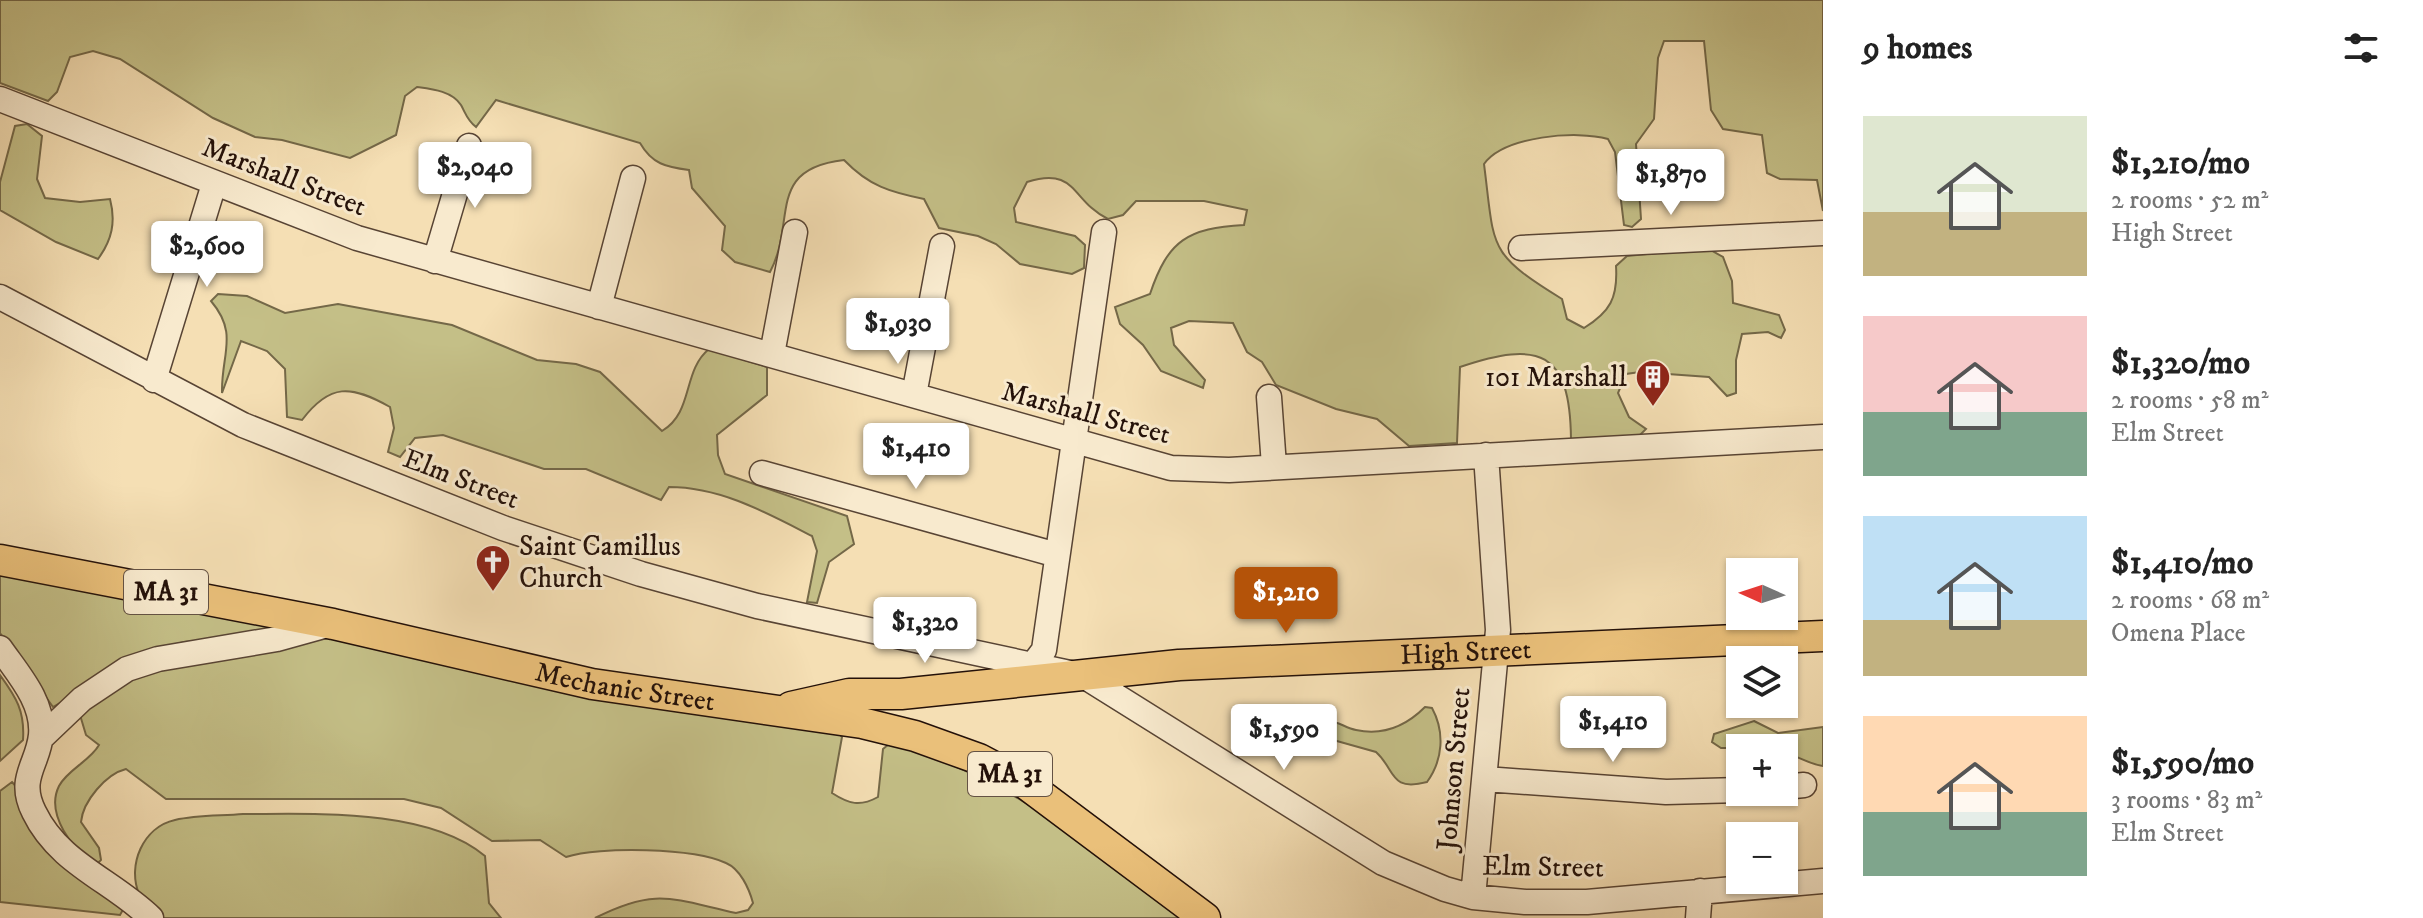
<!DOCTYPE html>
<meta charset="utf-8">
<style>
:root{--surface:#fff;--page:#f6f6f6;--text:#222;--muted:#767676;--accent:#b45309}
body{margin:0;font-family:"IM FELL DW Pica",serif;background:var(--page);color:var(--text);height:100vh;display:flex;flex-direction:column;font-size:30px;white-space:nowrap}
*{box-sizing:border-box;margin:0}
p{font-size:26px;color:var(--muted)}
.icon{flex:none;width:44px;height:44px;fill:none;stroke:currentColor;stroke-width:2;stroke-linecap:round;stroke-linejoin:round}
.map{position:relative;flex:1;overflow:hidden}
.panel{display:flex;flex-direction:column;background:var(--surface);width:600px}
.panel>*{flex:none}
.needle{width:52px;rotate:273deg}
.buttons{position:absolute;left:1726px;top:558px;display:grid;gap:16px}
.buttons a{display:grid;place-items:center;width:72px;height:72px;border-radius:0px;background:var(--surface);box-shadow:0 2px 6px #0004;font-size:40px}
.price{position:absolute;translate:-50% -68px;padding:0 18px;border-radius:8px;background:#fff;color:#222;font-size:26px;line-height:52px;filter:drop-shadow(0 2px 4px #0008)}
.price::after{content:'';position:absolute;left:50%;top:48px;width:24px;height:18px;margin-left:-12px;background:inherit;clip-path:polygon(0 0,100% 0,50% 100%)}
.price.current{background:var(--accent);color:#fff}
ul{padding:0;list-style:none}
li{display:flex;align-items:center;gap:24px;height:200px;padding:0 40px}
li span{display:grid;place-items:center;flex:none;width:224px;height:160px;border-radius:0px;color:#555}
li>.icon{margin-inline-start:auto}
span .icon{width:96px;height:96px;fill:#fffc;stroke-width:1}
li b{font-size:34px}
h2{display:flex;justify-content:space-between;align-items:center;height:96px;padding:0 40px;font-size:34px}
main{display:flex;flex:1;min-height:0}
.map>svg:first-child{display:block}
</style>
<main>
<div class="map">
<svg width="1823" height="918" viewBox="0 0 1823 918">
<rect width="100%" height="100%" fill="#f5dfb4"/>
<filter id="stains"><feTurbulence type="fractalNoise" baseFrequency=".0025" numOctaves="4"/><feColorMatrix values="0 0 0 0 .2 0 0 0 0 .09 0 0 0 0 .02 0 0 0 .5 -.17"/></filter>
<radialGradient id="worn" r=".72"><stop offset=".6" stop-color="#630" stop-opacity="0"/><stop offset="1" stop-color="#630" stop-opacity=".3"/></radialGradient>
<path fill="#c4bf87" stroke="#746848" stroke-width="2" d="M0,0H1823V211L1817,180L1780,179L1767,173L1762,135L1723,129L1711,110L1704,41H1664L1658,58L1654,119L1636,144L1641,219L1632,227L1624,225L1615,152L1608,139C1577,130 1504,136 1484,164C1495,249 1486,252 1562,299L1567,319L1584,328C1610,312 1618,298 1616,266L1627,256L1707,248L1723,257L1732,281L1733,303L1779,315L1785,330L1781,338L1768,332L1742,334L1736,360V393L1727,396L1709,377L1640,372L1626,374L1618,393L1629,417L1646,429L1639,436L1579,442L1571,439C1570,351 1540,340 1460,367L1457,443L1409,446L1377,419L1336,409L1276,385L1262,362L1247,352L1233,323L1189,321L1171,328L1174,345L1205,380L1203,388L1161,371L1143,345L1120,324L1115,307L1150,294C1168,240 1188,228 1244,225L1247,210L1204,201H1136L1123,215L1108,219C1071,201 1077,166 1027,182L1014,208L1016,222L1075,236L1085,245L1084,268L1072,274L1020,264L996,244L978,236L939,228L924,199C890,192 869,186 844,160C765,169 797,221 770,272L735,262L722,250L725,226L692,188L689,170C666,167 652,164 640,143L496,100L476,127C467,120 466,114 461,105C452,91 432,89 417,87L405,96L396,135L350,158L282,140L255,137L213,118L120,59L93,51L70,57L57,92L48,101L0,83Z
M27,124L42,136L37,179L45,198L80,202L110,199C116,222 112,240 98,259L56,242L0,210V182L15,126Z
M218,294L247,296L285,313L338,304L452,325L537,360L576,364L600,372L662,431C694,412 682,371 709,349L767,367V395L717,435L718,455L725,474L847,516L854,544L829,562L817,603L807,602L817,551L812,536C767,513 721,487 669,487L661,500L586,469H544L443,435L415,438L400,457L388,452L394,428L390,407C351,385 330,383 302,420L287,417L285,369L267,351L241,341L222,393C221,354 239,334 211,301Z
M0,570L271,623L277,633L184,642L149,651L53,707L0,633Z
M329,637L837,731L842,737L832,793C849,804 860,807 878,797L883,749L889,744C1003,771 1095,851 1188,918H595C656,887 672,899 736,913L748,910L753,903C749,888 740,869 726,863C694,848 599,846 566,857L540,840L492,841L441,808L404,799H166L126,769C106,774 83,801 81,822L99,848L101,860L96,865C73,851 45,814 59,786C67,770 90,761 99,745L86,735L80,715L144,670Z
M0,675C16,697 25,711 23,740L0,761Z
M1425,707L1432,708C1445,732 1443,760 1427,782C1389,792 1396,770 1376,752L1326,738V721C1337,720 1345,728 1356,730C1384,736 1406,726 1425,707Z
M1754,721L1778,733L1823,727V766C1808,764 1799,756 1784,753V748H1721L1712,742L1714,734Z
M12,782L124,908L120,915L0,902V791Z
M243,814C314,814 428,808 485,856L489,903L501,918H159C153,911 143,903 139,894C127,865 143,827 175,820C197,815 221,816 243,814Z"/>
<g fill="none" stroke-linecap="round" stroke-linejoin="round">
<g stroke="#584434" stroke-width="27">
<path id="minor" d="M0,99L357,238L1171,468L1229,470L1823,437
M1521,248L1823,233
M435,261L469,146
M0,297L243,425L503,528L641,574L757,606L1084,676L1383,863L1445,889L1473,897L1525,902H1587L1823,881
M599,307L633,178
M772,354L795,232
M154,380L214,184
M914,395L942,246
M1269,397L1274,466
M762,473L1057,555
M0,648C18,674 44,702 41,735C38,765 17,778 34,812C59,864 112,880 151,918
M1025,675L1044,650L1104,232
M41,738L82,699L127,669L158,659L277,639L331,624
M1485,779L1666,792L1740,790
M1784,787L1804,785
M1473,897L1498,630L1486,455
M1698,918L1700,891"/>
</g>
<g stroke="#241109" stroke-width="33">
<g id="major">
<path id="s1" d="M0,560L333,624L592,684L862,723L915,736L979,759L1026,784L1205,918"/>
<path id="s2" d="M791,707L849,694H901L1179,665L1823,636"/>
</g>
</g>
<use href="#minor" stroke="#f8eace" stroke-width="24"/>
<use href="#major" stroke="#eac07a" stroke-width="30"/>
</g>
<defs>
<g id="building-pin" transform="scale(1.8)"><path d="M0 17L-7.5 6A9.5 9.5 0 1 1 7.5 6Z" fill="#8f2418" stroke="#f8eace"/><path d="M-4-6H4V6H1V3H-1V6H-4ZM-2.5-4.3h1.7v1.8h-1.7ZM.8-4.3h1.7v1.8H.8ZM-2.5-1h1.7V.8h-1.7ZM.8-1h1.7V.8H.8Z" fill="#fff"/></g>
<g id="church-pin" transform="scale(1.8)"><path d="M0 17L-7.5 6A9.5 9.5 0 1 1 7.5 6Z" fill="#8f2418" stroke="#f8eace"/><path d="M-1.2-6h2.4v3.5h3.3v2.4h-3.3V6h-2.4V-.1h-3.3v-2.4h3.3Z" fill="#fff"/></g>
</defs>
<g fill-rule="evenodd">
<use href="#building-pin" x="1653" y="377"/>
<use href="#church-pin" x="493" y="562"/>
</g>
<g text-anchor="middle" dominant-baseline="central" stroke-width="6" stroke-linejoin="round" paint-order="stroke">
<g fill="#f8eace" stroke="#645244" stroke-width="2">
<rect x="124" y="570" width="84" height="44" rx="6"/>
<rect x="968" y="752" width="84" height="44" rx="6"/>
</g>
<g font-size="26" font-weight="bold" fill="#241109">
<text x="166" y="592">MA 31</text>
<text x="1010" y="774">MA 31</text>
</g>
<g font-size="28" fill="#241109" stroke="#f8eace">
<text transform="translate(284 177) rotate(21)">Marshall Street</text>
<text transform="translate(1086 413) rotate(15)">Marshall Street</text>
<text transform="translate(461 479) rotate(21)">Elm Street</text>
<text stroke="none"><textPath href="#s2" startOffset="678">High Street</textPath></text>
<text stroke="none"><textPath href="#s1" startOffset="638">Mechanic Street</textPath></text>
<text transform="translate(1454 769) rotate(-85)">Johnson Street</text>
<text transform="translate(1543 867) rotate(1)">Elm Street</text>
</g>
<g font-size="28" fill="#241109" stroke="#f8eace" text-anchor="end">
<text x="1627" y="377">101 Marshall</text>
<text x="519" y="546" text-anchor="start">Saint Camillus<tspan x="519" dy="32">Church</tspan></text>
</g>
</g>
<rect width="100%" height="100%" filter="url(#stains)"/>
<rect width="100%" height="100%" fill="url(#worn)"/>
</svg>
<div class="buttons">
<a><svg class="needle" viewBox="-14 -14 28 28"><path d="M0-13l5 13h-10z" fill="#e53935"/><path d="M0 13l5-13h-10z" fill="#767676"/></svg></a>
<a><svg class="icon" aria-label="layers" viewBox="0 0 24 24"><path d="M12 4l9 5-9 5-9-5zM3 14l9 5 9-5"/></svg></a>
<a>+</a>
<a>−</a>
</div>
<b class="price" style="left:475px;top:210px">$2,040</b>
<b class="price" style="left:1671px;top:217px">$1,870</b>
<b class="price" style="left:207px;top:289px">$2,600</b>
<b class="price" style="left:898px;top:366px">$1,930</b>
<b class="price" style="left:916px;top:491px">$1,410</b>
<b class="price current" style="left:1286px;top:635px">$1,210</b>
<b class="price" style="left:925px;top:665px">$1,320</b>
<b class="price" style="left:1613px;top:764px">$1,410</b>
<b class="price" style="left:1284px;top:772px">$1,590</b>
</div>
<section class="panel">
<h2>9 homes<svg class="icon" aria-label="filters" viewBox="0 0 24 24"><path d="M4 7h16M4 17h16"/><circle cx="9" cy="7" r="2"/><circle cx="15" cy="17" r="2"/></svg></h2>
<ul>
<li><span style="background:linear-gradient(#dfe7d0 60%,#c2b280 0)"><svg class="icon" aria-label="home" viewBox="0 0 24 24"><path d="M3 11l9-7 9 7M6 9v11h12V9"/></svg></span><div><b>$1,210/mo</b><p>2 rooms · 52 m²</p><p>High Street</p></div></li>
<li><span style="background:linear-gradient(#f6c9c9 60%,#7fa58c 0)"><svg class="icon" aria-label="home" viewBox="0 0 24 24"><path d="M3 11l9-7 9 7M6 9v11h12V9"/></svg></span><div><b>$1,320/mo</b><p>2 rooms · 58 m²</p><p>Elm Street</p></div></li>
<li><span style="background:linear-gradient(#bfe0f5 65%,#c2b280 0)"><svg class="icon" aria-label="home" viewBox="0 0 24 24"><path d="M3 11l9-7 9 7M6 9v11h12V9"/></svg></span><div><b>$1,410/mo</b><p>2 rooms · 68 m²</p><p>Omena Place</p></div></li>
<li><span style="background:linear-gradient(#ffd9b3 60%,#7fa58c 0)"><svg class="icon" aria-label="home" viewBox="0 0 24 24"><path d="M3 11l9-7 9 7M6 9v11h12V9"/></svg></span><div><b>$1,590/mo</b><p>3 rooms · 83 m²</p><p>Elm Street</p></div></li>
</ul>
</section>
</main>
